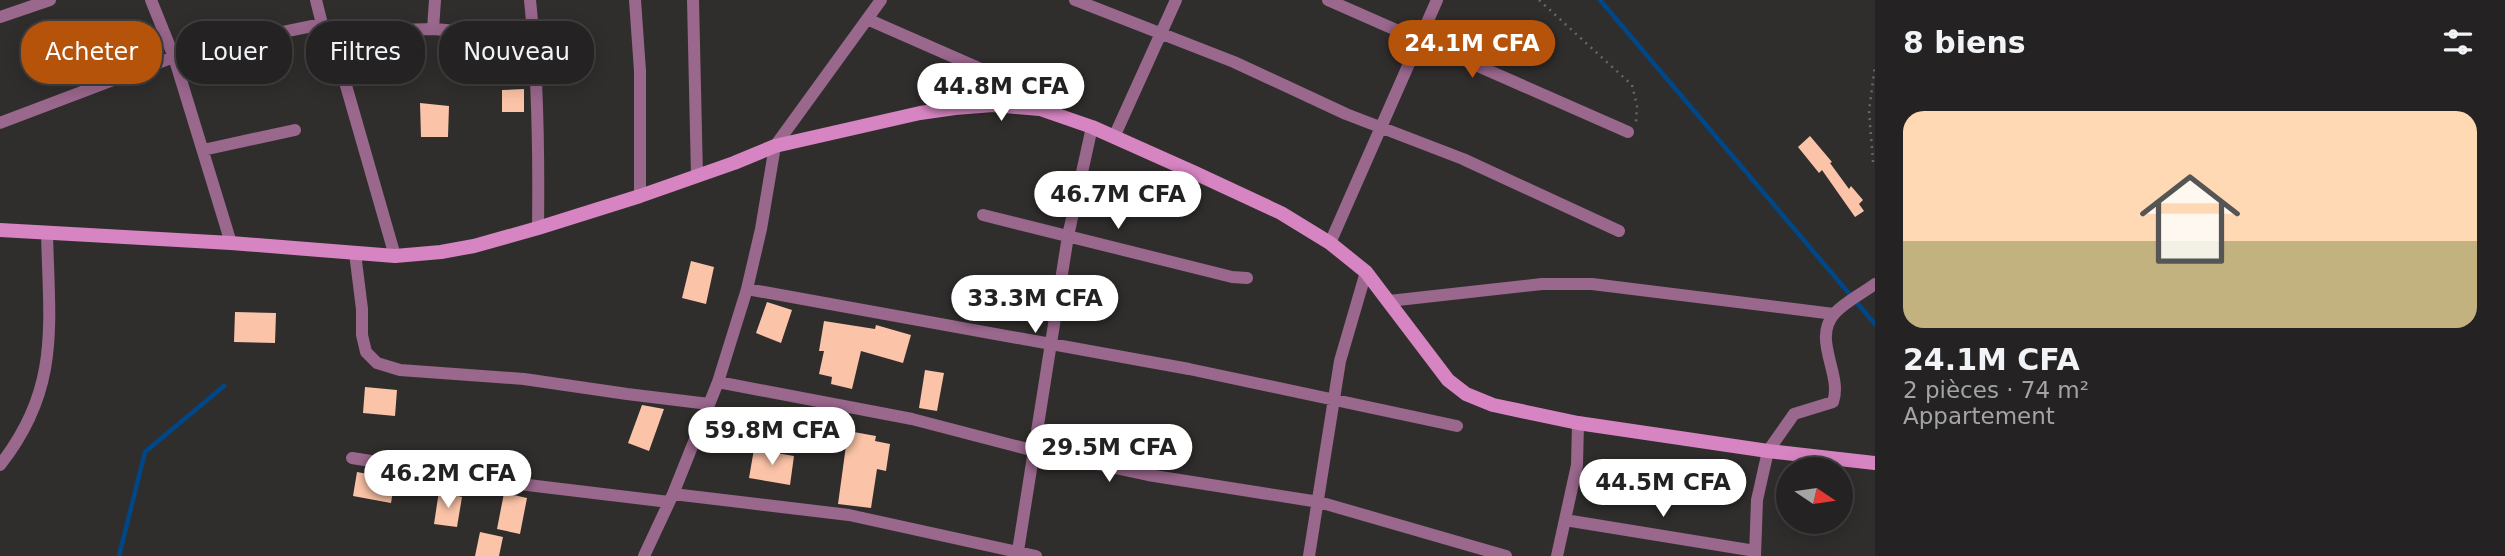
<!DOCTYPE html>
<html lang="fr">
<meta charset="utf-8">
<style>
:root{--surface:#242222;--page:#2c2a2a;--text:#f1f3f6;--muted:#a3a4a5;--line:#413f40;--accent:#b45309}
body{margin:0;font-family:"DejaVu Sans",sans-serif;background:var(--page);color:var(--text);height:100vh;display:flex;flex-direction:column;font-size:26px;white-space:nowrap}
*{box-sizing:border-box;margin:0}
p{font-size:23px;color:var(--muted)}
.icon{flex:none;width:38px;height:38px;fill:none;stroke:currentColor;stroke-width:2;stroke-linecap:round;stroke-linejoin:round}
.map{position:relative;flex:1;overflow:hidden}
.drawer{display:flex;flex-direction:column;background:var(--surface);width:630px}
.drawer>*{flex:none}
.guide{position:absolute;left:21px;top:21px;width:665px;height:63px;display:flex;gap:14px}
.needle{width:46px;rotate:103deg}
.tools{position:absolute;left:1776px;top:457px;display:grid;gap:14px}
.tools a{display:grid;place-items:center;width:77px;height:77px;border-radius:50%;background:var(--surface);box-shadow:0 4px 18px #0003,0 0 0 2px var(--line);font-size:35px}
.price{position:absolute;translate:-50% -60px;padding:0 16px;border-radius:24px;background:#fff;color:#222;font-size:23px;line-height:46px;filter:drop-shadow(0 2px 4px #0008)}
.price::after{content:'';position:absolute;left:50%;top:42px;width:21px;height:16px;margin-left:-10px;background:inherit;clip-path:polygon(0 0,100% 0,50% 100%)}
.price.current{background:var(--accent);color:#fff}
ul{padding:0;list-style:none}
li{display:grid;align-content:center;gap:14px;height:371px;padding:0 28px}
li+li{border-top:2px solid var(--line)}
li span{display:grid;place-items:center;height:217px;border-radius:21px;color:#555}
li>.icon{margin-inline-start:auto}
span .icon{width:126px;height:126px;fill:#fffc;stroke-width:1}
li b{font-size:30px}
h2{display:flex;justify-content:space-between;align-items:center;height:84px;padding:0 28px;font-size:30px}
.tag{padding:0 24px;border-radius:28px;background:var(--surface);box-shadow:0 4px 18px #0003,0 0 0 2px var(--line);font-size:24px;line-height:63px}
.tag.current{background:var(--accent);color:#fff}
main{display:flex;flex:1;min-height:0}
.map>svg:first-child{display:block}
</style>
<main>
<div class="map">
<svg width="1875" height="556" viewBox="0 0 1875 556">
<rect width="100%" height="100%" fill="#302e2d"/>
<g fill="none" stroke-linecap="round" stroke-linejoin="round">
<path stroke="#004788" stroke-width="4.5" d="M1600,0L1875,324
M119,556L145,452L224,386"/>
</g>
<path fill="#fbc3a7" d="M524,89V112H502V90Z
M420,103L449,106L448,137H421Z
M1810,136L1832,162L1830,163L1849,189L1851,186L1863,200L1859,204L1864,211L1855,217L1822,170L1819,173L1798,147Z
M691,261L714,267L706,304L682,298Z
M767,302L792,310L781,343L756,333Z
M235,312L276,313L275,343L234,342Z
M824,321L875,329L876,325L911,335L903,363L861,351L852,389L831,384L832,377L819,374L824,351H819Z
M925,370L944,373L937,411L919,408Z
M365,387L397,390L395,416L363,413Z
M642,405L664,409L649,451L628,443Z
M848,431L876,436L875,441L890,444L886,471L877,469L871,508L838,504Z
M754,449L794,456L790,485L749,478Z
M357,472L395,479L391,503L353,496Z
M439,491L462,497L457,527L434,524Z
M504,493L527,498L520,534L497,529Z
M480,532L503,537L499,556H475Z"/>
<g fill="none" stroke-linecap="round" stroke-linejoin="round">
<path stroke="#696766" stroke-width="2.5" stroke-dasharray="2 5" stroke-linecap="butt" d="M1539,0L1632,85L1637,106L1636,122
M1873,162L1869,111L1875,66"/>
<path stroke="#9a678d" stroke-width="12" d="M151,0L174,57L231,243
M316,0L322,24L345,82L395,256
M530,0C538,76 539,152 538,228
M635,0L640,71V196
M693,0L697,176
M1075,0L1234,62L1346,114L1463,159L1619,231
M1328,0L1628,132
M0,17L50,0
M867,19L1006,80L1040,109
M433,29L435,0
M326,32L433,29L534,37
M0,123L174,57L224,44L322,24
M1114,137L1176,0
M203,150L295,130
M983,215L1232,277L1247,278
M1330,243L1437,0
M355,253L362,309V335L366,352L377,363L400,370L524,379L627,394L709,404
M747,289L1189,369L1457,426
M1389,301L1542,284H1592L1834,314
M718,382L912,419L1035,451L1148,475L1319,502L1506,556
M352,458L503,482L669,502
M0,465C61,388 49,324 47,233
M673,494L849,515L1036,556
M1565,520L1755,551
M1018,551L1068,236L1092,127
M644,556L673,494L718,382L747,289L761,229L775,146L881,0
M1309,556L1340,361L1366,272
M1557,556L1577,465L1578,423
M1755,556L1757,500L1768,451L1794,414L1833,402C1843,374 1811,339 1835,313C1845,302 1863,293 1875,284"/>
<path stroke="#d785c2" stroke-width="14" d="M0,230L231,243L395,256L441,252L474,246L538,228L640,196L734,163L775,146L920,113L955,108L993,105L1040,109L1092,127L1195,173L1281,213L1330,243L1366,272L1448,380L1466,394L1493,405L1578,423L1768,451L1875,463"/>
</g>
</svg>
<div class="tools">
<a><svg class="needle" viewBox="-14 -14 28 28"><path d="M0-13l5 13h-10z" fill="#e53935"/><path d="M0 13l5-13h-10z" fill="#a3a4a5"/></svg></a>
</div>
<b class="price current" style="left:1472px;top:80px">24.1M CFA</b>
<b class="price" style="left:1001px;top:123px">44.8M CFA</b>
<b class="price" style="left:1118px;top:231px">46.7M CFA</b>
<b class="price" style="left:1035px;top:335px">33.3M CFA</b>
<b class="price" style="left:772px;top:467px">59.8M CFA</b>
<b class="price" style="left:1109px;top:484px">29.5M CFA</b>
<b class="price" style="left:448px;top:510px">46.2M CFA</b>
<b class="price" style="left:1663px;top:519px">44.5M CFA</b>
<div class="guide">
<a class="tag current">Acheter</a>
<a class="tag">Louer</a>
<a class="tag">Filtres</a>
<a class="tag">Nouveau</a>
</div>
</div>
<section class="drawer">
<h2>8 biens<svg class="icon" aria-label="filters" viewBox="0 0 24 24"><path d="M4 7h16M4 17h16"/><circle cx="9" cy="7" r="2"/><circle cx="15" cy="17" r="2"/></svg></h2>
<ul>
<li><span style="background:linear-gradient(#ffd9b3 60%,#c2b280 0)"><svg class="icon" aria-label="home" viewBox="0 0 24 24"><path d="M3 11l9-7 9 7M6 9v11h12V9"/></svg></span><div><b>24.1M CFA</b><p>2 pièces · 74 m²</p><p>Appartement</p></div></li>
</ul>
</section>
</main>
